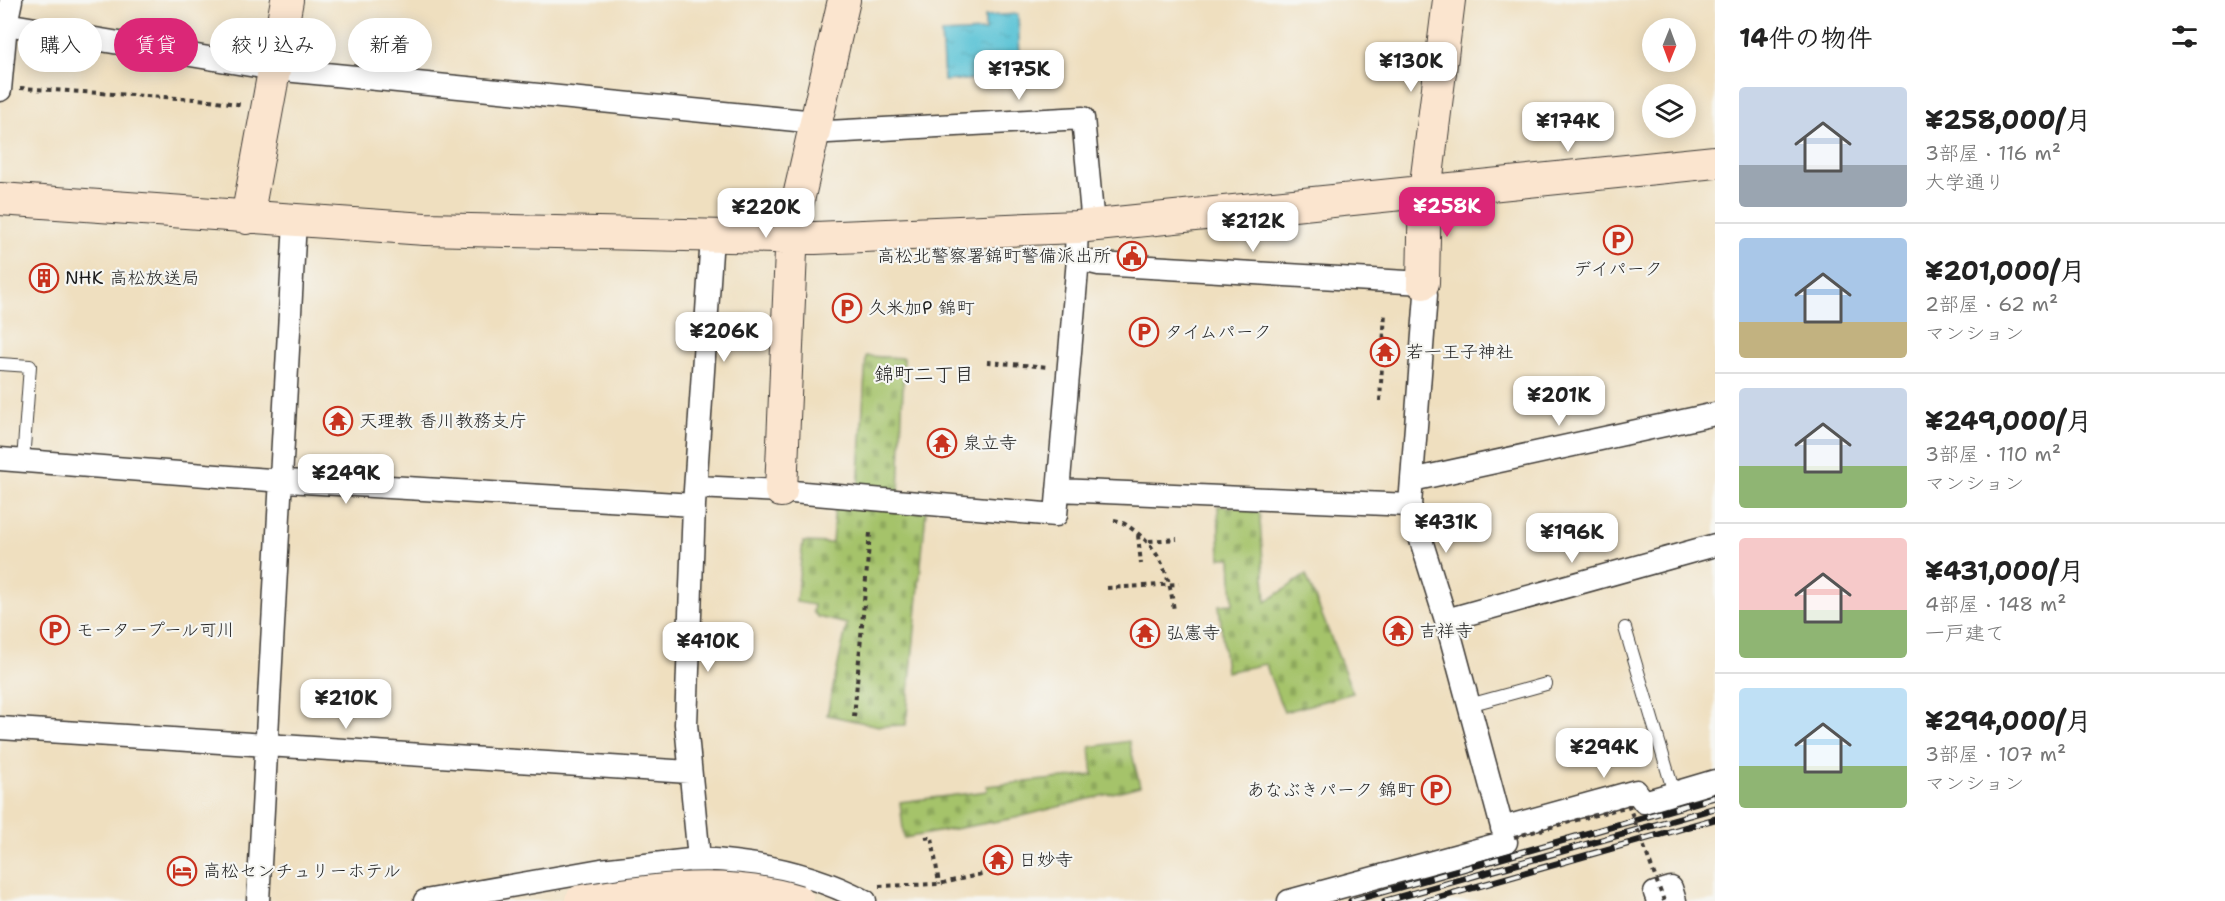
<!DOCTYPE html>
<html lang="ja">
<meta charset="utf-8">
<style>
:root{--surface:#fff;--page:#f2f2f2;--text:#222;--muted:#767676;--line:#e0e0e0;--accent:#db2777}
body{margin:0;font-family:"Shantell Sans","Klee One",sans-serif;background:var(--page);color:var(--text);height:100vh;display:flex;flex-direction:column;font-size:22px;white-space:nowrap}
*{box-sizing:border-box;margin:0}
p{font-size:20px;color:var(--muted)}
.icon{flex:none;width:33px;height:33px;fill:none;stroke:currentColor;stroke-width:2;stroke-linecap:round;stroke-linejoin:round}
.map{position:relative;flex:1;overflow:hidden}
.sheet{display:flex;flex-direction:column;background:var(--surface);width:510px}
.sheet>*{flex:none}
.banner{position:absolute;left:18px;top:18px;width:570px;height:54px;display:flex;gap:12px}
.needle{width:39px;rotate:181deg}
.controls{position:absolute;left:1642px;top:18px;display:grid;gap:12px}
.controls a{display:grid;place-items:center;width:54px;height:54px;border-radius:50%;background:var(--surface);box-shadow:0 3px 15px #0003;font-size:30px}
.price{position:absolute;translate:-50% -51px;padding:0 14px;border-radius:12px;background:#fff;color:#222;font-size:20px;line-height:39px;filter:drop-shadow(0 2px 3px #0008)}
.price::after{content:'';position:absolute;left:50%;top:36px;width:18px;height:14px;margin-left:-9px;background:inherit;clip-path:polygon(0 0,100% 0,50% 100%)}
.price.on{background:var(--accent);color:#fff}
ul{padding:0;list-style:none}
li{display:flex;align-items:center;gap:18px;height:150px;padding:0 24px}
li+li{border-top:2px solid var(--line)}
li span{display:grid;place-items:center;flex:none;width:168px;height:120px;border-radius:6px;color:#555}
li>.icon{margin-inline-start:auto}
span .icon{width:72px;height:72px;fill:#fffc;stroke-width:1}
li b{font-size:26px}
h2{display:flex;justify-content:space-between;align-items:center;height:72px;padding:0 24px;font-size:26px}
.pill{padding:0 21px;border-radius:27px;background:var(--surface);box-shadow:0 3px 15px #0003;font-size:21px;line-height:54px}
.pill.on{background:var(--accent);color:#fff}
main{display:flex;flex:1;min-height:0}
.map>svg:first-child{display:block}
</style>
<main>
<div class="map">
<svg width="1715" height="901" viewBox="0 0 1715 901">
<defs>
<pattern id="cemetery-stones" width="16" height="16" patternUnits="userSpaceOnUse" patternTransform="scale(1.5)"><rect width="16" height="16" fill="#a5c36b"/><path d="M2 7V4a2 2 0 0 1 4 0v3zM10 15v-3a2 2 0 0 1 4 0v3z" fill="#8da75c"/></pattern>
<pattern id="water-ripples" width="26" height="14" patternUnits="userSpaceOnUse" patternTransform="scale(1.5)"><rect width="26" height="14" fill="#58c2d5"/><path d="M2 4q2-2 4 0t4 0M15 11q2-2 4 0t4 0" fill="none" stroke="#4ca6b6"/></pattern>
</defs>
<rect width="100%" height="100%" fill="#f6f6f2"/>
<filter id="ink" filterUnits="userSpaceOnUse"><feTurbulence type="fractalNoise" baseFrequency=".0167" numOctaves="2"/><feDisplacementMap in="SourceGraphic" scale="12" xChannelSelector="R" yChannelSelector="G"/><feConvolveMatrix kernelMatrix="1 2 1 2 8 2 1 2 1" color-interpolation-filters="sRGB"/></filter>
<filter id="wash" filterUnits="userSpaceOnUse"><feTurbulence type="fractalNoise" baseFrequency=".008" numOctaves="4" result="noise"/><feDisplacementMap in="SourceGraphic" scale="24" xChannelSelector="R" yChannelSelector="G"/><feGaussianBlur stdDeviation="1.35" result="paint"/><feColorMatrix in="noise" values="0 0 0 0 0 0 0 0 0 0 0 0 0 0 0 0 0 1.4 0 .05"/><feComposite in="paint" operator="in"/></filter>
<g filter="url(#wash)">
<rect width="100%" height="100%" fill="#efdfbf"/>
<path fill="url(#cemetery-stones)" stroke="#607044" stroke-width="1.5" d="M866,356L904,358L899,495L858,492Z
M835,503L926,511L906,725L879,726L827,715L847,624L818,617L813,612L814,605L796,602L803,542L832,543Z
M1218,506L1259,508L1266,602L1306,575L1353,693L1284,712L1265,664L1226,672L1219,605L1233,604L1231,558H1220Z
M1129,741L1140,786L1015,818L904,838L900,802L987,791V786L1093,775L1090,747Z"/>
<path fill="url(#water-ripples)" stroke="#3a6f78" stroke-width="1.5" d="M1018,14L1021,77L944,81L941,33L985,31V16Z"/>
</g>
<g filter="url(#ink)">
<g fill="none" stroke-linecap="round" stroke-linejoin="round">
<g stroke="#3c3934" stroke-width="14">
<path id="lane" d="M0,364L30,366L23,461
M1625,628L1674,793
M1469,705L1546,684"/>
</g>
<g stroke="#3c3934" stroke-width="25">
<path id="street" d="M0,23L274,69L816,122
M0,90L6,24L11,0
M815,129L828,132L1083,118L1093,225
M1077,227L1076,254L1078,259L1099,264L1423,283L1426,295L1410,505L1446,620L1506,842L1289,901
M0,459L270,480L694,505
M1412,480L1715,414
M696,487L781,491L1056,515L1078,259
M1058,490L1410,505
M1446,620L1715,545
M0,728L689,772
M1502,828L1636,791L1644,802L1715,781
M700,873L699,859C757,862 813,873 865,901
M258,901L295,221
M425,901L601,870L699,859L686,724L694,505L712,237
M1658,901L1655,893L1671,888L1675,901"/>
</g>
<g stroke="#3c3934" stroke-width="34">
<path id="secondary" d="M0,199L425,229L815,238L1077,227L1715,162
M247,218L287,0
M1423,283L1425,192L1449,0
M781,491L792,227L844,0"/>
</g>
<path stroke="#3c3934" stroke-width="4" stroke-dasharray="4.5 4.5" stroke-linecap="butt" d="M20,88L210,100L243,105
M987,362L1049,367
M1380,401L1385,312
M1114,520C1122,521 1128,526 1135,531C1162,552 1170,578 1174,611
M1138,535L1141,564
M1149,541L1177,539
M1107,588L1179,584
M854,717L870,533
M925,838L932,837L939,884
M879,886L939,884L982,874"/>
<use href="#lane" stroke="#fff" stroke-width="12"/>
<use href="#street" stroke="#fff" stroke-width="22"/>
<use href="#secondary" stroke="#fbe5cf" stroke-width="32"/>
<g stroke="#1c1c1c" stroke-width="7">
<path id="rail" d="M1351,901L1715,797
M1385,901L1715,808
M1426,901L1715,819"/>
</g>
<use href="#rail" stroke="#f6f6f2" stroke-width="4.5" stroke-dasharray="14" stroke-linecap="butt"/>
<g stroke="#3c3934" stroke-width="34" stroke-linecap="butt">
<path id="secondary-bridge" d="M581,901C654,890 725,879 798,901"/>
</g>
<path stroke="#3c3934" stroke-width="4" stroke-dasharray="4.5 4.5" stroke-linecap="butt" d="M1514,837L1629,806L1664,901"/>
<use href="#secondary-bridge" stroke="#fbe5cf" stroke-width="32"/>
</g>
</g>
<defs>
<g id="parking-ring" transform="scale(1.5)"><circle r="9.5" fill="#f6f6f2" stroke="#c8321e" stroke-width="1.5"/><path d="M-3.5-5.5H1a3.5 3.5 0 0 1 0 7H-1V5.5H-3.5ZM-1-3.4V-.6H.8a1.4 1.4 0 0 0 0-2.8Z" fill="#c8321e"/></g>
<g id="civic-ring" transform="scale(1.5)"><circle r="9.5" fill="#f6f6f2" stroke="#c8321e" stroke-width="1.5"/><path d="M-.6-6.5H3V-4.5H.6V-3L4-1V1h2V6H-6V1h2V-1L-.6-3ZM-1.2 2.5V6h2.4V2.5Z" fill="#c8321e"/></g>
<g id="building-ring" transform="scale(1.5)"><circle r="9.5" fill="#f6f6f2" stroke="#c8321e" stroke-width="1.5"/><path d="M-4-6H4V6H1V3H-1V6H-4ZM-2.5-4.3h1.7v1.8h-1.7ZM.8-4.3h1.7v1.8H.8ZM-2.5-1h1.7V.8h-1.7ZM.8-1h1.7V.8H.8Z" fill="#c8321e"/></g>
<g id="temple-ring" transform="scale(1.5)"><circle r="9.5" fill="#f6f6f2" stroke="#c8321e" stroke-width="1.5"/><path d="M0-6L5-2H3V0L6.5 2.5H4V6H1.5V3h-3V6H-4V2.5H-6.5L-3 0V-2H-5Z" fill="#c8321e"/></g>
<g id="hotel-ring" transform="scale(1.5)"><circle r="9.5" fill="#f6f6f2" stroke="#c8321e" stroke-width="1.5"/><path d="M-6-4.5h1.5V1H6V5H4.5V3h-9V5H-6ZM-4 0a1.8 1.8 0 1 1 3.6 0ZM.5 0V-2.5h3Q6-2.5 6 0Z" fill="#c8321e"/></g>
</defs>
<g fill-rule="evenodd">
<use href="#parking-ring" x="1618" y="240"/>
<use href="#civic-ring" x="1132" y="256"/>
<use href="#building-ring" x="44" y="278"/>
<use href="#parking-ring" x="847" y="308"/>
<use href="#parking-ring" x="1144" y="332"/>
<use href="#temple-ring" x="1385" y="352"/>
<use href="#temple-ring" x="338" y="421"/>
<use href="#temple-ring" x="942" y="443"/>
<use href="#parking-ring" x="55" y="630"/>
<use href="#temple-ring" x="1398" y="631"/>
<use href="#temple-ring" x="1145" y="633"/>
<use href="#parking-ring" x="1436" y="790"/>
<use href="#temple-ring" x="998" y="860"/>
<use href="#hotel-ring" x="182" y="871"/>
</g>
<g text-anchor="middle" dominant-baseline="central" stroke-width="4.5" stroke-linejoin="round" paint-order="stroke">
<g font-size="18" fill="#1c1c1c" stroke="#f6f6f2" text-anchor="start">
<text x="1111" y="256" text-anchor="end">高松北警察署錦町警備派出所</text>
<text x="1618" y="269" text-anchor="middle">デイパーク</text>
<text x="65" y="278">NHK 高松放送局</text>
<text x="868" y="308">久米加P 錦町</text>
<text x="1165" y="332">タイムパーク</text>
<text x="1406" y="352">若一王子神社</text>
<text x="359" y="421">天理教 香川教務支庁</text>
<text x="963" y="443">泉立寺</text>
<text x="76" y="630">モータープール可川</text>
<text x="1419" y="631">吉祥寺</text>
<text x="1166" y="633">弘憲寺</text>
<text x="1415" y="790" text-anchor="end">あなぶきパーク 錦町</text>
<text x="1019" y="860">日妙寺</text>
<text x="203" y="871">高松センチュリーホテル</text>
</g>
<g font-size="20" fill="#1c1c1c" stroke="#f6f6f2">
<text x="924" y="374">錦町二丁目</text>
</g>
</g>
</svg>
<div class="controls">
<a><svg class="needle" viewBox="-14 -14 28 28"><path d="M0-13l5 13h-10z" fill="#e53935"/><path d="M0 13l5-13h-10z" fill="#767676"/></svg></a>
<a><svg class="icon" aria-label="layers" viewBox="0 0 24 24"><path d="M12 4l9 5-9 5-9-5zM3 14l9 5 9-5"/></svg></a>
</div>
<b class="price" style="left:1411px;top:93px">¥130K</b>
<b class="price" style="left:1019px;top:101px">¥175K</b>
<b class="price" style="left:1568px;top:153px">¥174K</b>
<b class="price on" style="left:1447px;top:238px">¥258K</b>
<b class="price" style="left:766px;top:239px">¥220K</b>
<b class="price" style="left:1253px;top:253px">¥212K</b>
<b class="price" style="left:724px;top:363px">¥206K</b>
<b class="price" style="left:1559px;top:427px">¥201K</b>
<b class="price" style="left:346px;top:505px">¥249K</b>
<b class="price" style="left:1446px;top:554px">¥431K</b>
<b class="price" style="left:1572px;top:564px">¥196K</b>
<b class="price" style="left:708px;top:673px">¥410K</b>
<b class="price" style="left:346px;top:730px">¥210K</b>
<b class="price" style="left:1604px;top:779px">¥294K</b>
<div class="banner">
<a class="pill">購入</a>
<a class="pill on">賃貸</a>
<a class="pill">絞り込み</a>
<a class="pill">新着</a>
</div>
</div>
<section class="sheet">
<h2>14件の物件<svg class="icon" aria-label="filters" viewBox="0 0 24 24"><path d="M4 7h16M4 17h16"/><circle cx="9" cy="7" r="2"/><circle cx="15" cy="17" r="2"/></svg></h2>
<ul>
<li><span style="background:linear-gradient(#c9d6e8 65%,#9aa5b1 0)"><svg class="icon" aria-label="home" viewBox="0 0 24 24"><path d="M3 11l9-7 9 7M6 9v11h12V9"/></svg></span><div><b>¥258,000/月</b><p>3部屋 · 116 m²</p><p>大学通り</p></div></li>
<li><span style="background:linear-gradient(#a9c7e8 70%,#c2b280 0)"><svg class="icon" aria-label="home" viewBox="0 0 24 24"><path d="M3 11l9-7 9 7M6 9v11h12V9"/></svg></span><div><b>¥201,000/月</b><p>2部屋 · 62 m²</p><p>マンション</p></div></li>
<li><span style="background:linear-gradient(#c9d6e8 65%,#8fb573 0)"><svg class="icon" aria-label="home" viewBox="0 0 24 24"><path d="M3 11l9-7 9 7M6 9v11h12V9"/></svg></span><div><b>¥249,000/月</b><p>3部屋 · 110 m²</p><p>マンション</p></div></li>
<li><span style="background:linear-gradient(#f6c9c9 60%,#8fb573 0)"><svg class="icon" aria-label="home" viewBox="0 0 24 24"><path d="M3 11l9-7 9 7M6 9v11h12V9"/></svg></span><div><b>¥431,000/月</b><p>4部屋 · 148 m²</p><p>一戸建て</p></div></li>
<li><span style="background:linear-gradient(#bfe0f5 65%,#8fb573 0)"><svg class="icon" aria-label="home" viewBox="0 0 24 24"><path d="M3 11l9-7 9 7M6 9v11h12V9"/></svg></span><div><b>¥294,000/月</b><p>3部屋 · 107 m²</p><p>マンション</p></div></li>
</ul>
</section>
</main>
